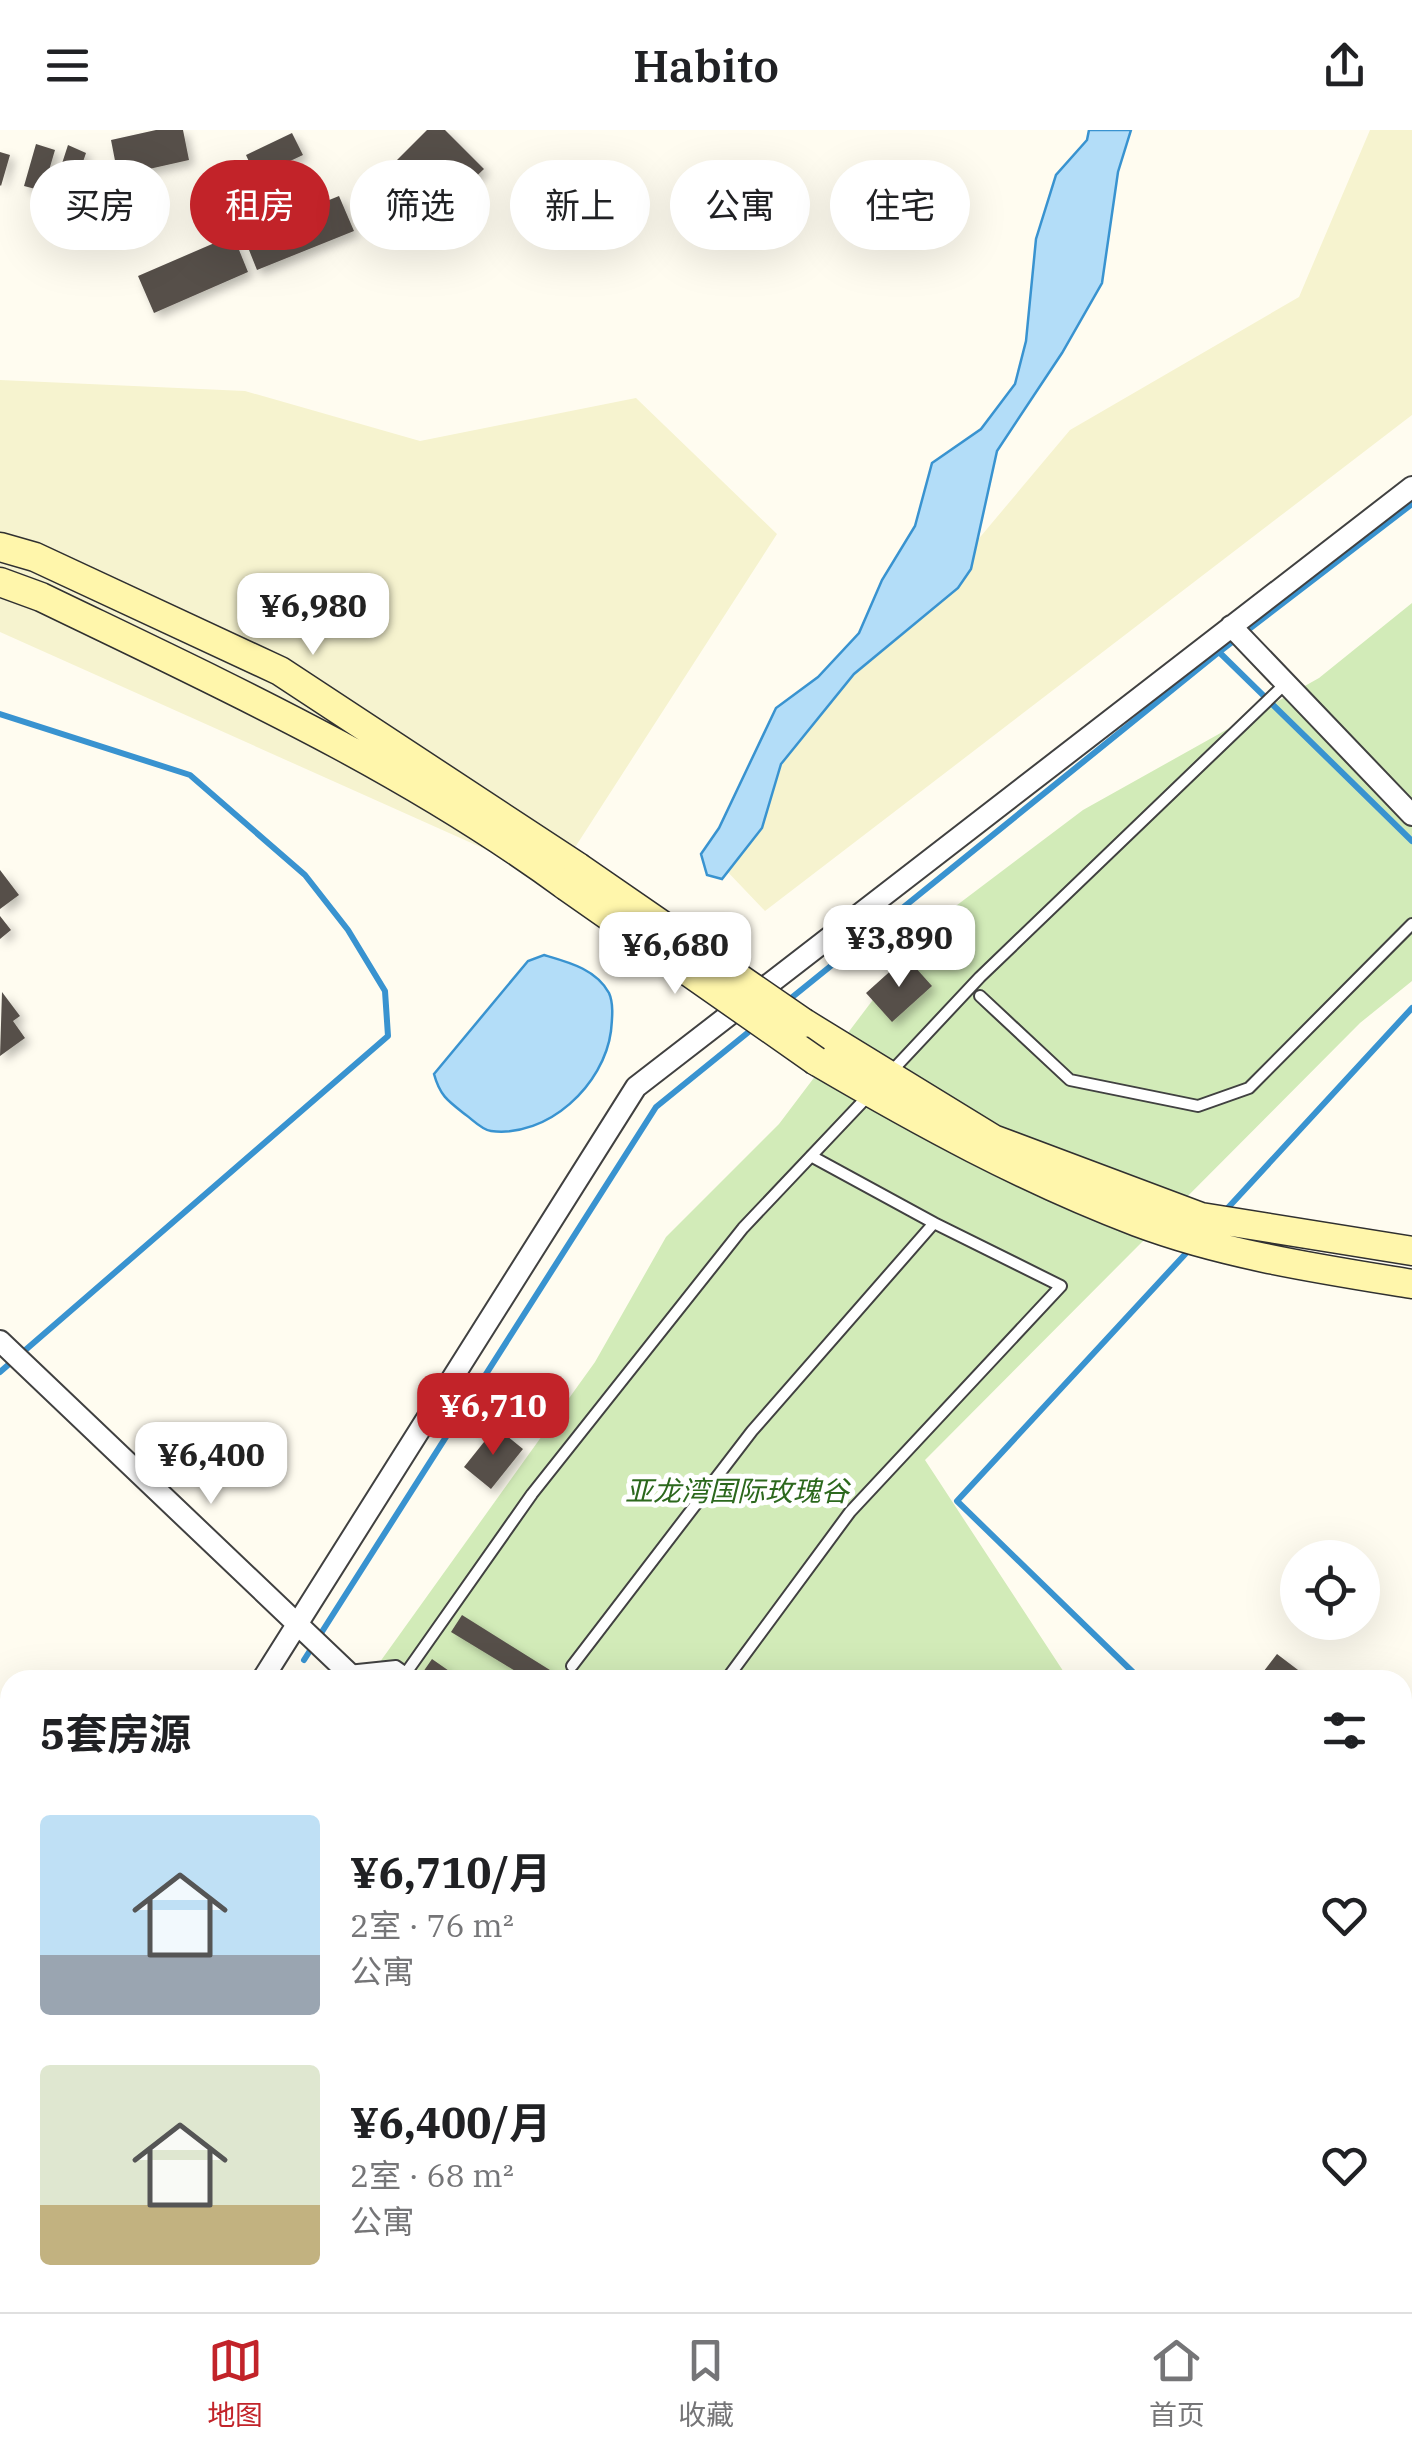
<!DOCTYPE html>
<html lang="zh">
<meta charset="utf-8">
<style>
:root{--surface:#fff;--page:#f2f2f2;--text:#202124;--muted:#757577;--line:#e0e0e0;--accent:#c22329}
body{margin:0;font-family:"IBM Plex Serif","Noto Sans SC",serif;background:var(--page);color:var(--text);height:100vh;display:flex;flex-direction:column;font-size:38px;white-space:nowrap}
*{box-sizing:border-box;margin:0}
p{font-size:32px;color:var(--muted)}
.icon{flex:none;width:55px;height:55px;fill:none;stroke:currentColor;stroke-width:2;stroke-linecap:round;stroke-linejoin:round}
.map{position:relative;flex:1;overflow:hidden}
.details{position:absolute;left:0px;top:1540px;width:1412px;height:642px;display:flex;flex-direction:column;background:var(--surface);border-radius:30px 30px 0 0;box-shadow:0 10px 40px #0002}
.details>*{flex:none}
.top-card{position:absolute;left:30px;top:30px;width:1352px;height:90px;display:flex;gap:20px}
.fabs{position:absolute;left:1280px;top:1410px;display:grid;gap:20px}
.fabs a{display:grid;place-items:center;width:100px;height:100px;border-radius:50%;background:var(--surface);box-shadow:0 10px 40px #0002;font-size:50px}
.price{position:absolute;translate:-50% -85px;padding:0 22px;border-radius:20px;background:#fff;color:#222;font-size:32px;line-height:65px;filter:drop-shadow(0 2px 5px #0008)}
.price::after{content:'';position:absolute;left:50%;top:60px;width:30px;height:22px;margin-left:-15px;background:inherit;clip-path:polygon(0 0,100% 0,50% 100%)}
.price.selected{background:var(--accent);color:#fff}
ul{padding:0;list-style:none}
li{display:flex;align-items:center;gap:30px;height:250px;padding:0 40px}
li span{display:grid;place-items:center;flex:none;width:280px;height:200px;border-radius:10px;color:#555}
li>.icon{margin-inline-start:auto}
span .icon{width:120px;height:120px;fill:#fffc;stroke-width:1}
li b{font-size:42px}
h2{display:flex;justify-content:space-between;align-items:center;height:120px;padding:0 40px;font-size:42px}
.chip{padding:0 35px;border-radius:45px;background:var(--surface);box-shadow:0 10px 40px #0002;font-size:35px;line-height:90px}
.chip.selected{background:var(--accent);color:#fff}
header{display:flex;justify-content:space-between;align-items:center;height:130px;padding:0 40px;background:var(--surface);font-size:45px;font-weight:600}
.tabs{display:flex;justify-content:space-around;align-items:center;height:140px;border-top:2px solid var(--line);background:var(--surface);font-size:28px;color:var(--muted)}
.tabs a{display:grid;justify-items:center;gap:5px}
.tabs .selected{color:var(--accent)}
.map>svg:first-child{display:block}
</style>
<header><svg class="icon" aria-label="menu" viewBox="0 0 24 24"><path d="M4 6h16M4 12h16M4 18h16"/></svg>Habito<svg class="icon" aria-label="share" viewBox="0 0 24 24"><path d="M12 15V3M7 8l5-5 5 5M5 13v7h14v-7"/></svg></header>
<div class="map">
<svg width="1412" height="2182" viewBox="0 0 1412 2182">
<defs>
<filter id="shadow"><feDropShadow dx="5" dy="5" stdDeviation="5" flood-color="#0004"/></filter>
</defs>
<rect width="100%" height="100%" fill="#fffcf0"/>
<path fill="#f6f3cf" d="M1370,0H1412V285L765,781L723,737L789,599L955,437L1070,300L1299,167Z
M0,250L245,261L420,311L636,268L777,404L554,750L0,502Z"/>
<path fill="#d2ebb8" d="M1412,473V851L1360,893L925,1330L1069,1550H367L595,1232L666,1107L779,994L928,797L1083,680L1319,548Z
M10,2042V2172L808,2173L799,2182H0V2056Z"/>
<path fill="#b3ddf8" stroke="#3993d0" stroke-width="2.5" d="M1089,0H1131L1118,42L1102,153L1062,223L997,321L971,439L958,458L854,544L781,634L762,698L722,749L707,745L701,724L719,698L776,578L818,547L859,503L882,450L915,396L932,333L981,299L1015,254L1026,211L1036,109L1056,45L1087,10Z
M544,825C568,832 596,839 609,863C614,874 612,890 611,901C604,955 548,1008 491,1001C482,1000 473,990 466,985C448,971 440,966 434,944L528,831Z"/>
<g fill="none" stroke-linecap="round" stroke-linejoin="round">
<path stroke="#3993d0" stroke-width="6" d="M1219,522L1412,711
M0,584L190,645L305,745L348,800L385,861L388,906L0,1242
M785,873L1219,522L1412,374
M1225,1081L1412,878
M304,1530L656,977L756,896
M1141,1550L957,1371L1189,1120
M876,2182L886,2172"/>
</g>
<path fill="#57504a" filter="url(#shadow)" d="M156,0H183L189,30L118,46L111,10Z
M427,0H445L484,39L440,81L394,33Z
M292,3L303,25L256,47L246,25Z
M36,14L55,20L43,61L24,56Z
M68,15L86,23L70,70L52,64Z
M0,22L10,25L1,56L0,55Z
M339,66L354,101L257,140L243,105Z
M233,105L248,142L154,183L138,146Z
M0,740L19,765L0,779Z
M0,786L11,800L0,809Z
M906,827L932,856L892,892L866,863Z
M2,862L20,886L13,891L25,908L0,926Z
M496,1297L523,1319L491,1359L464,1337Z
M462,1485L566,1550H530L451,1502Z
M1277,1524L1302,1543L1296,1550H1257Z
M432,1529L462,1550H435L423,1542Z
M1412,1734V1759L1402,1745Z
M1412,2126V2169L1402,2172V2129Z
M1096,2172H1141V2182H1096Z"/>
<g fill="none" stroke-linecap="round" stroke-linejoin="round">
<g stroke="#414141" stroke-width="14">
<path id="lane" d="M980,866L1070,950L1198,976L1249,958L1412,794
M890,943L980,847L1286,553
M811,1026L934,1093
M572,1536L752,1301L934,1093L1061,1156L850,1382L726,1550
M348,1541L396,1536L416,1550
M401,1550L532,1364L743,1098L868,966
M40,2182L45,2172
M277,2182L283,2172"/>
</g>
<g stroke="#414141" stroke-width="24">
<path id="street" d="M1231,496L1412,685
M0,1211L356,1550
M262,1550L636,957L1412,357
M0,1957L10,1941
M1006,2172L1017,2182
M933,2182L943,2172"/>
</g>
<g stroke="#303030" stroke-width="31">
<path id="secondary" d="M0,417L35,427L280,541L578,737
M0,452L41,467C221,554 404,637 566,756
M804,893L993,1009L1201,1087L1412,1121
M816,931C920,992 1024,1049 1137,1092C1225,1125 1320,1139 1412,1154"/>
</g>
<use href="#lane" stroke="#fff" stroke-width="10"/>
<use href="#street" stroke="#fff" stroke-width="20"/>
<use href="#secondary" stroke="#fff6ab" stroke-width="28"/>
<g stroke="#303030" stroke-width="31" stroke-linecap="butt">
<path id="secondary-bridge" d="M578,737L804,893
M566,756L816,931"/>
</g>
<use href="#secondary-bridge" stroke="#fff6ab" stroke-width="28"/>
</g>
<g text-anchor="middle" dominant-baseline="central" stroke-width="10" stroke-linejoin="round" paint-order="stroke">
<g font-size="28" font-style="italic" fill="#2c681d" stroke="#fff">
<text x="737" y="1360">亚龙湾国际玫瑰谷</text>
</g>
</g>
</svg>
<div class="fabs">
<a><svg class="icon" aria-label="locate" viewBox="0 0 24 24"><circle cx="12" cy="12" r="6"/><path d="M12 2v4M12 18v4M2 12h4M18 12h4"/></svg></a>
</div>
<b class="price" style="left:313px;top:528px">¥6,980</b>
<b class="price" style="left:899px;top:860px">¥3,890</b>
<b class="price" style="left:675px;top:867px">¥6,680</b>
<b class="price selected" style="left:493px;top:1328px">¥6,710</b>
<b class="price" style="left:211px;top:1377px">¥6,400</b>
<div class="top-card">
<a class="chip">买房</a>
<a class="chip selected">租房</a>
<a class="chip">筛选</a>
<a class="chip">新上</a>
<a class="chip">公寓</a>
<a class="chip">住宅</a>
</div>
<section class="details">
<h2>5套房源<svg class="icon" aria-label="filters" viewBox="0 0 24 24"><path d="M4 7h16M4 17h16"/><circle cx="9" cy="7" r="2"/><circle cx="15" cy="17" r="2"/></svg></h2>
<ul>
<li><span style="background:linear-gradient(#bfe0f5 70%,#9aa5b1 0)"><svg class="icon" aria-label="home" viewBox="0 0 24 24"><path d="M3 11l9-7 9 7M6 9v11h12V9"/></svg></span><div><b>¥6,710/月</b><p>2室 · 76 m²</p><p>公寓</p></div><svg class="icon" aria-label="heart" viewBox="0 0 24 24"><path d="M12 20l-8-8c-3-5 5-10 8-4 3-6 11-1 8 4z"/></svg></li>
<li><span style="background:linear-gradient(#dfe7d0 70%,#c2b280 0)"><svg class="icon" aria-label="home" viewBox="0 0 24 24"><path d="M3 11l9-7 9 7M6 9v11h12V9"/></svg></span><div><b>¥6,400/月</b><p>2室 · 68 m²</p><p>公寓</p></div><svg class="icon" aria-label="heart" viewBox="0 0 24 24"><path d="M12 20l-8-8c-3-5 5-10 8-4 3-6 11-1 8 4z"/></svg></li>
</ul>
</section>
</div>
<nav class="tabs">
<a class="selected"><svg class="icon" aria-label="map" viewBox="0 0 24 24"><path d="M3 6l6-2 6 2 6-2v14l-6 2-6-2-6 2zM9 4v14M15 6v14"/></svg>地图</a>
<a><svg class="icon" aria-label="saved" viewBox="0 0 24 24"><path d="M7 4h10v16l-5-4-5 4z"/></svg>收藏</a>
<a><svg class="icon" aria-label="home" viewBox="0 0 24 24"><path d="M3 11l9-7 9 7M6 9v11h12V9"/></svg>首页</a>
</nav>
